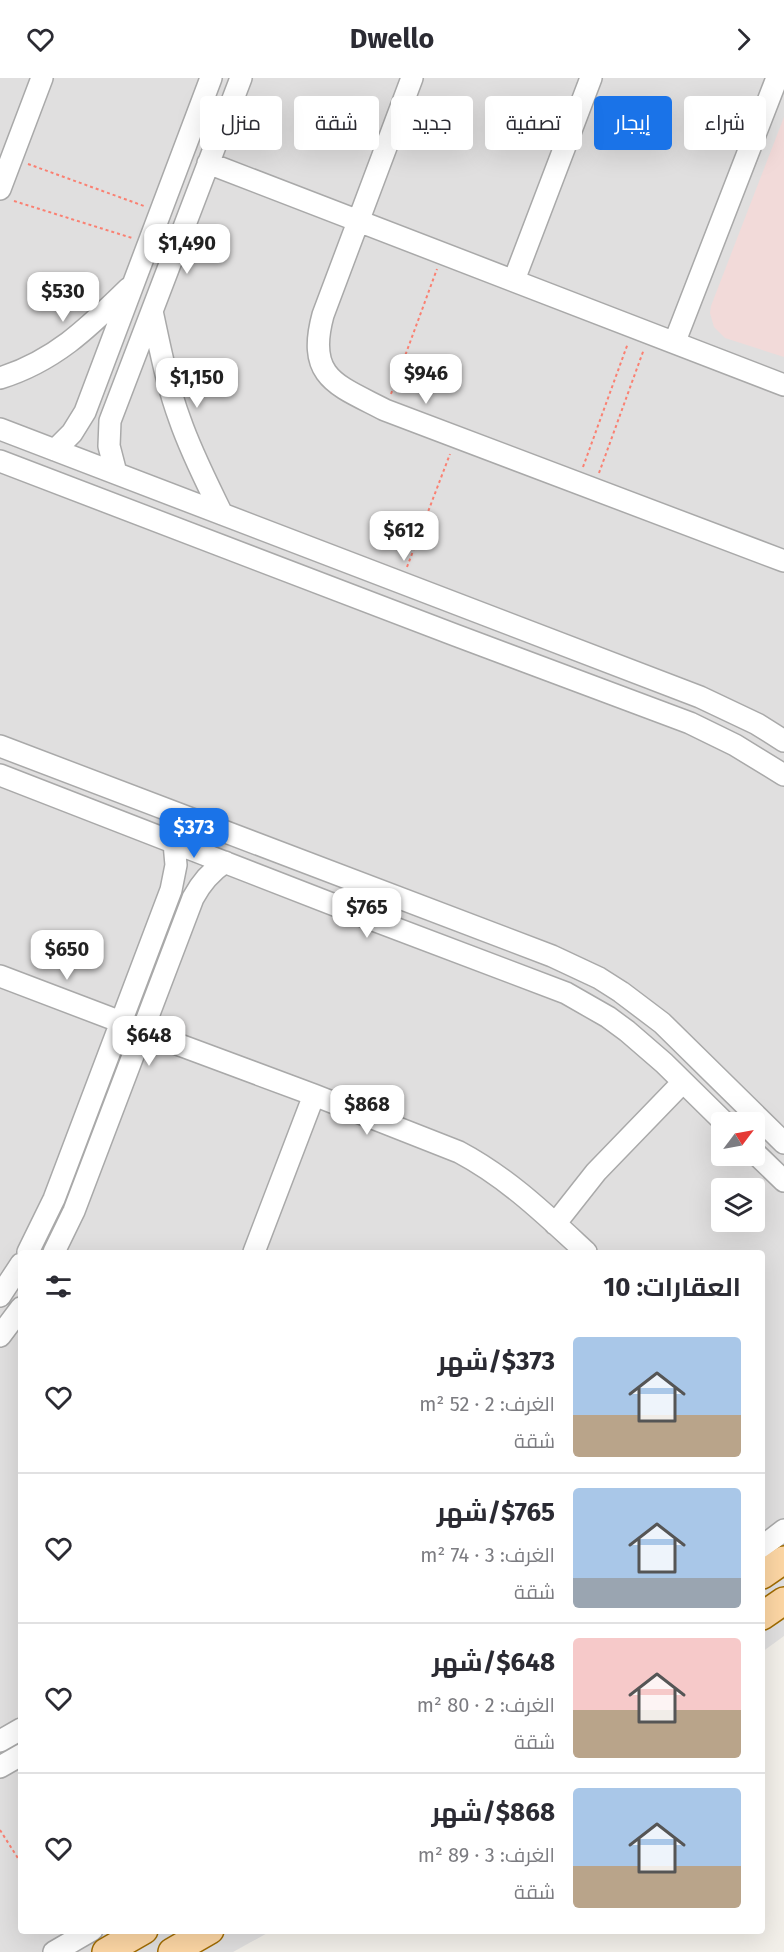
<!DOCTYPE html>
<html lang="ar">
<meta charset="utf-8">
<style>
:root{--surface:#fff;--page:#f7f7f7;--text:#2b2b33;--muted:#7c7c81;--line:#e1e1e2;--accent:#1a73e8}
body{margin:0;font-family:"Fira Sans",Cairo,sans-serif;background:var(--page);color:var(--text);direction:rtl;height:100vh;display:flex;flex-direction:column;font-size:22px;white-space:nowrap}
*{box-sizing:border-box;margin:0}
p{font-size:20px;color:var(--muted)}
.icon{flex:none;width:33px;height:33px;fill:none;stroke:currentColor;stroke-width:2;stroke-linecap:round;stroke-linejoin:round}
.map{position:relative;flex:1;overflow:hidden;direction:ltr}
.side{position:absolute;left:18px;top:1172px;width:747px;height:684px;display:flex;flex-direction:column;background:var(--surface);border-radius:6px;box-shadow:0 6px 24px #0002;direction:rtl}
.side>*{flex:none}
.top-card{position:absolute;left:18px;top:18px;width:748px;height:54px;direction:rtl;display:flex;gap:12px}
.needle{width:39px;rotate:58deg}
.tools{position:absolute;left:711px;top:1034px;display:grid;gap:12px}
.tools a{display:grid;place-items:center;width:54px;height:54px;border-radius:6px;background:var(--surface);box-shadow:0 6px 24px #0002;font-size:30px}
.price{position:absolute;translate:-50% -51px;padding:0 14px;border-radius:12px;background:#fff;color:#222;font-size:20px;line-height:39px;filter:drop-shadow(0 2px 3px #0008)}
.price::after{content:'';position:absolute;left:50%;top:36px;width:18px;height:14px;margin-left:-9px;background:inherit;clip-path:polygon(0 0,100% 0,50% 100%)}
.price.selected{background:var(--accent);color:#fff}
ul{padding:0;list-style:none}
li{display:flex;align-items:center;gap:18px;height:150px;padding:0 24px}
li+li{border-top:2px solid var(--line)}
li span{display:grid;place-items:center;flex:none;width:168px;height:120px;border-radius:6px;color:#555}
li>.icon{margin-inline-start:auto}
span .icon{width:72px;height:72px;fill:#fffc;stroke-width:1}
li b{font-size:26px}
h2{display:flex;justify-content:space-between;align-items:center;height:72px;padding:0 24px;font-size:26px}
.pill{padding:0 21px;border-radius:6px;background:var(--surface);box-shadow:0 6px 24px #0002;font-size:21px;line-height:54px}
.pill.selected{background:var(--accent);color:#fff}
header{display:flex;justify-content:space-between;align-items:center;height:78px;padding:0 24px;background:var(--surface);font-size:27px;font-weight:700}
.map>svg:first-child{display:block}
</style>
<header><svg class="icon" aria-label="forward" viewBox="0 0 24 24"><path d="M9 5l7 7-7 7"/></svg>Dwello<svg class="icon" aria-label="heart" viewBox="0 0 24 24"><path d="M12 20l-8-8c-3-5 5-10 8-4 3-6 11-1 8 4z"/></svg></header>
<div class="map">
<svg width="784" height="1874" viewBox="0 0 784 1874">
<rect width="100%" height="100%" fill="#f2efe9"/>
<path fill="#e0dfdf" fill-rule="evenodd" d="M0,0H784V1558L762,1574V1174H21V1852L271,1853L233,1874H0ZM722,1044H754V1077H722ZM722,1110H754V1143H722Z"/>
<path fill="#f2dad9" d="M784,39V279L725,260L714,249L710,235L711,228Z"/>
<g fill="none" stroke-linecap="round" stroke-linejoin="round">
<g stroke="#a9a9a9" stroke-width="24">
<path id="minor" d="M412,0L323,237C306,300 337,307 385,332L784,483
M208,85L784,307
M0,111L42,0
M514,202L591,0
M152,233C160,270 167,307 180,342C191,374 207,405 222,436
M675,263L777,0
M0,300C55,283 89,249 129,210
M0,351L700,619L757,646L784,663
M55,372L72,355L85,334L211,0
M0,383L455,557L690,645L735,667L784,697
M116,395L109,368L110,343L241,0
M0,668L552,878L599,900L621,914L662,945L784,1065
M0,697L368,840L566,915L608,939L627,953L664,985L724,1044
M0,898L121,944
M142,953L314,1017L459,1074C508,1100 546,1137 586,1174
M754,1074L784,1103
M555,1146L596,1094L683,1004
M28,1174L54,1121L171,812L176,787L174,765
M54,1174L74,1133L193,820C201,805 210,794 225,784
M254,1174L314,1017
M0,1218L21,1186
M0,1258L21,1230
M762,1469L784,1452
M0,1663L21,1651
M0,1689L21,1677
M54,1874L92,1852"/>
</g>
<g stroke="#a06b00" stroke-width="30">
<path id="major" d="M762,1497L784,1482
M762,1538L784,1523
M106,1874L144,1852
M172,1874L210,1852"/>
</g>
<path stroke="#fa8072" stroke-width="2" stroke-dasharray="3 3" stroke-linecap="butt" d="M28,86L144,128
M14,123L132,160
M391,316L437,191
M583,389L628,265
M599,395L644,271
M407,489L450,376
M0,1752L21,1785"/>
<use href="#minor" stroke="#fff" stroke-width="21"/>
<use href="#major" stroke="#fcd6a4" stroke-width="27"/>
</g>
</svg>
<div class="tools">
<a><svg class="needle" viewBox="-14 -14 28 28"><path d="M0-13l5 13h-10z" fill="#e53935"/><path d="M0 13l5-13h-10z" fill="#7c7c81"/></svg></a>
<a><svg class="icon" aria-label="layers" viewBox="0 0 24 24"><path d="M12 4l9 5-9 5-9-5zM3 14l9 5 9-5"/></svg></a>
</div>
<b class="price" style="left:187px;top:197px">$1,490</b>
<b class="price" style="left:63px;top:245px">$530</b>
<b class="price" style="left:426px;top:327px">$946</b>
<b class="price" style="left:197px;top:331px">$1,150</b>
<b class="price" style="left:404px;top:484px">$612</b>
<b class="price selected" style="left:194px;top:781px">$373</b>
<b class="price" style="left:367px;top:861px">$765</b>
<b class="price" style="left:67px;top:903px">$650</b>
<b class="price" style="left:149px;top:989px">$648</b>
<b class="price" style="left:367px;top:1058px">$868</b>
<div class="top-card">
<a class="pill">شراء</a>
<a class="pill selected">إيجار</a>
<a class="pill">تصفية</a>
<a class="pill">جديد</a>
<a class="pill">شقة</a>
<a class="pill">منزل</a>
</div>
<section class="side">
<h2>العقارات: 10<svg class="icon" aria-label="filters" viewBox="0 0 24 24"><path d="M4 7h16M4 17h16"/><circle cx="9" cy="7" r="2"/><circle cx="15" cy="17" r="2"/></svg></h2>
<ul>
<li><span style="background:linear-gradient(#a9c7e8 65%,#b9a48a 0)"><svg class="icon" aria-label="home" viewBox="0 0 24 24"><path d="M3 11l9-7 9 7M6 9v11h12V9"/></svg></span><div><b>$373/شهر</b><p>الغرف: 2 · 52 m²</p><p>شقة</p></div><svg class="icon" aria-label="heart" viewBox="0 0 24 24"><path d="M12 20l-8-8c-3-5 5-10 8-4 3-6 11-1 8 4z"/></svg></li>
<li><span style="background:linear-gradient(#a9c7e8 75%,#9aa5b1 0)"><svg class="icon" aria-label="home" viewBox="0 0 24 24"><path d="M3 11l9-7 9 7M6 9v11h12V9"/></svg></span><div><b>$765/شهر</b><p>الغرف: 3 · 74 m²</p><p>شقة</p></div><svg class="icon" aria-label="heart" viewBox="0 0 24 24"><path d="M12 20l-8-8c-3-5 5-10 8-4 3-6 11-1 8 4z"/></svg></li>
<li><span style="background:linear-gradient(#f6c9c9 60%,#b9a48a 0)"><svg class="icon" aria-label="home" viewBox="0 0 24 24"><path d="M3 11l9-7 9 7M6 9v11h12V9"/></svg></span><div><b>$648/شهر</b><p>الغرف: 2 · 80 m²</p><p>شقة</p></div><svg class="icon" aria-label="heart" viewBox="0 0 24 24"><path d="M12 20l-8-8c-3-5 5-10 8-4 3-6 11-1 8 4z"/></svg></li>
<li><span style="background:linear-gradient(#a9c7e8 65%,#b9a48a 0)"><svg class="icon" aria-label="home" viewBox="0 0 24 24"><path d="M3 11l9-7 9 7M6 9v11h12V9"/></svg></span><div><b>$868/شهر</b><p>الغرف: 3 · 89 m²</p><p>شقة</p></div><svg class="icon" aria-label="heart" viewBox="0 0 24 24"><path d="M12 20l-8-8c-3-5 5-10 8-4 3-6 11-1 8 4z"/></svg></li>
</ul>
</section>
</div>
